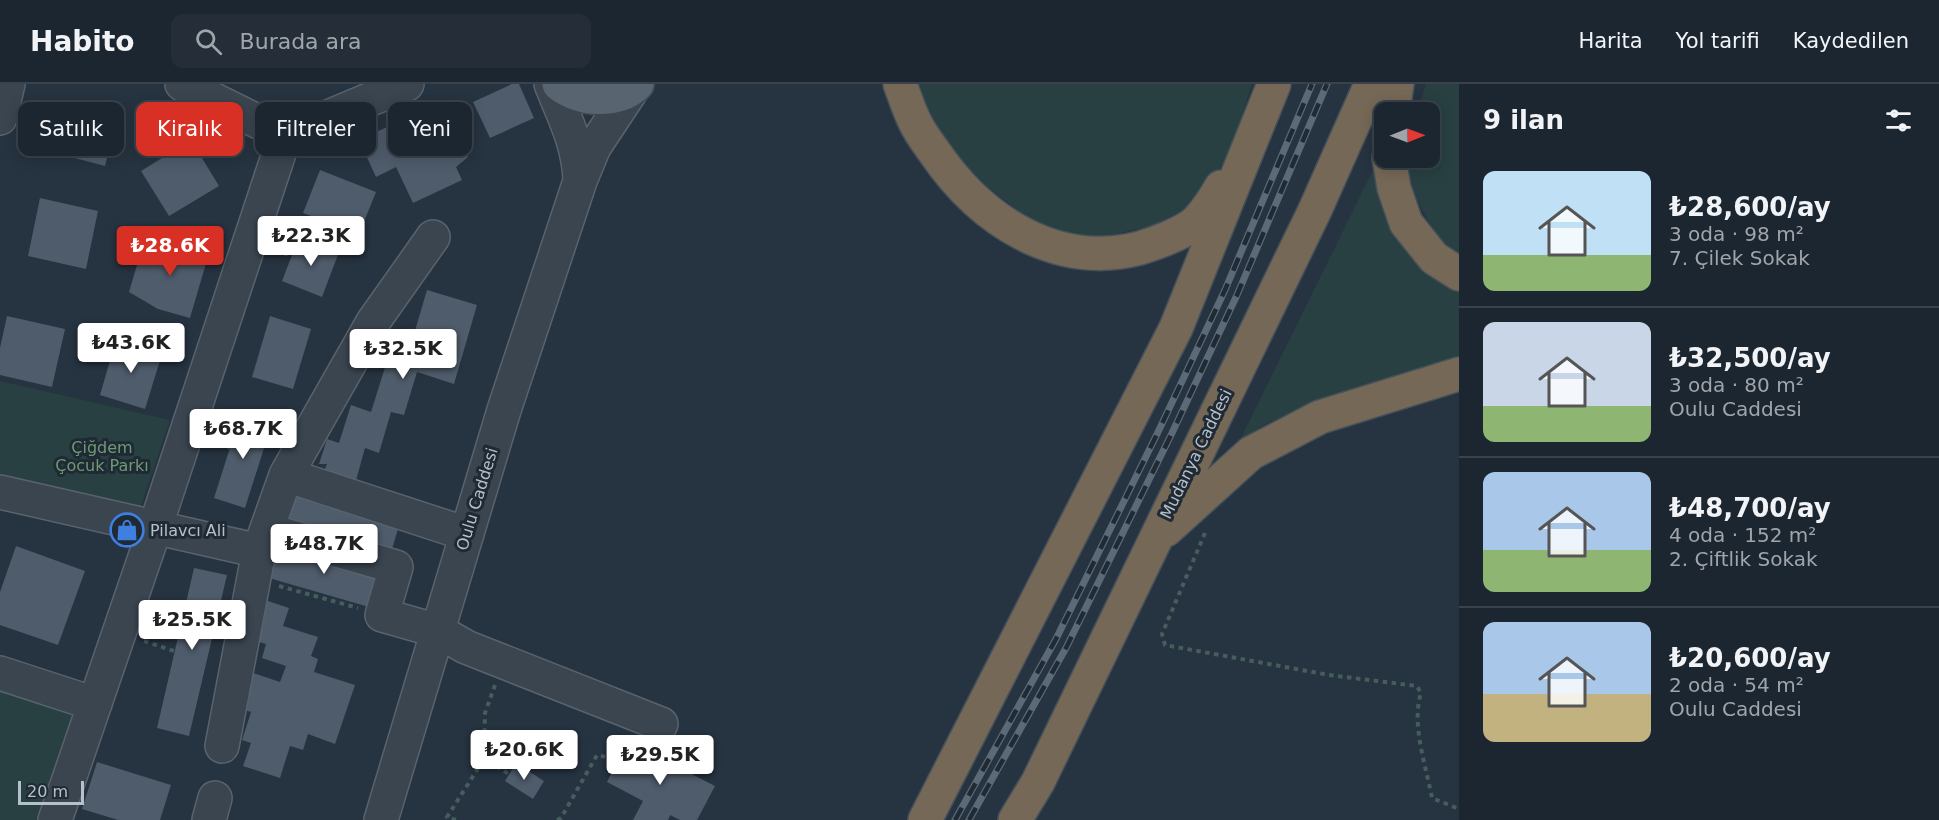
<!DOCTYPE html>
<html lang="tr">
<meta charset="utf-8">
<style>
:root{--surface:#1c2630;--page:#252e38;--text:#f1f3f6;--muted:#a0a5ab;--line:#3a434c;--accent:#d93025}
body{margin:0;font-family:"DejaVu Sans",sans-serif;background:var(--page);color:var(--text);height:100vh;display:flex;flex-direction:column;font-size:22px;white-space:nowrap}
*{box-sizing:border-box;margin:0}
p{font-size:20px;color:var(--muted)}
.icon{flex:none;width:33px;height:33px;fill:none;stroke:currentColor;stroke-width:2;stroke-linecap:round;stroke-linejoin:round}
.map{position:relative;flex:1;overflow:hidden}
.details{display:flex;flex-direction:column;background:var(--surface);width:480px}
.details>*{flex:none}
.guide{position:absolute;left:18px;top:18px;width:570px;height:54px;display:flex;gap:12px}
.needle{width:39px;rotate:89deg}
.buttons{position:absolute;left:1374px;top:18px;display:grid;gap:12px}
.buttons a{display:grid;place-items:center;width:66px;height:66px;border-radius:12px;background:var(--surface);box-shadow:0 3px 15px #0003,0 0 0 2px var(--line);font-size:30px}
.scale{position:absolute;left:18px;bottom:15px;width:66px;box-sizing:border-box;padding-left:6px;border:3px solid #b6c0ca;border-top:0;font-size:16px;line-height:21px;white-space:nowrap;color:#b6c0ca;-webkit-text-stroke:4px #1f2a35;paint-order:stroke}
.price{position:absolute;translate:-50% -51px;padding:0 14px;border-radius:6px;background:#fff;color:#222;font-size:20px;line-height:39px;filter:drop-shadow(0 2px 3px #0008)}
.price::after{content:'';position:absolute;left:50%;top:36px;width:18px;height:14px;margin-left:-9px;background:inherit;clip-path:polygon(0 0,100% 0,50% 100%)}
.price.selected{background:var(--accent);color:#fff}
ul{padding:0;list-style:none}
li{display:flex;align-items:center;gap:18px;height:150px;padding:0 24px}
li+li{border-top:2px solid var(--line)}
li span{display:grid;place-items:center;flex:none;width:168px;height:120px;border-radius:12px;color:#555}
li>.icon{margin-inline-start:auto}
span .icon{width:72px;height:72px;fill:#fffc;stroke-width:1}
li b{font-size:26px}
h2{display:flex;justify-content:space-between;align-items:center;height:72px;padding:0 24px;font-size:26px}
.pill{padding:0 21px;border-radius:12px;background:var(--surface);box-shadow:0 3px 15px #0003,0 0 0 2px var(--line);font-size:21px;line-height:54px}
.pill.selected{background:var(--accent);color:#fff}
header{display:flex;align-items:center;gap:36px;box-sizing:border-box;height:84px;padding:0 30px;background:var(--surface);border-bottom:2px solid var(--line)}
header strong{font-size:28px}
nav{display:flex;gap:33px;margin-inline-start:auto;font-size:21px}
.search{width:420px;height:54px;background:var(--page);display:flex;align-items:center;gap:15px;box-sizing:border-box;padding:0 21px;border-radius:12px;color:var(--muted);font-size:22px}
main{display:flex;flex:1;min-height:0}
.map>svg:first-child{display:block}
</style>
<header>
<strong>Habito</strong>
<div class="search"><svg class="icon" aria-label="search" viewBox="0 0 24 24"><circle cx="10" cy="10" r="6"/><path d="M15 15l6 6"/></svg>Burada ara</div>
<nav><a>Harita</a><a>Yol tarifi</a><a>Kaydedilen</a></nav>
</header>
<main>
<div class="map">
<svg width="1459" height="736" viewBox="0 0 1459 736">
<rect width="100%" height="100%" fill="#263340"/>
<path fill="#284041" d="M918,0H1252L1232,63L1210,101L1180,128L1151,142L1098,154L1062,148L1029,135L989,104L953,68L930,28Z
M1426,0H1459V169C1434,158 1405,100 1408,74H1430V28H1417Z
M1374,84L1384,117L1459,204V276L1303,324L1267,339L1240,356Z
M0,297L170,336L137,434L0,394Z
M0,599L82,626L45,736H0Z"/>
<path fill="#4f5c6b" d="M512,0H519L534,34L490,54L473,18Z
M443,17L468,73L456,83L462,96L413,119L396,83L376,93L359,56Z
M55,24L116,40L105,82L44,66Z
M191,56L219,102L169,132L141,87Z
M320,86L376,108L359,150L303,129Z
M40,114L98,127L86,185L28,172Z
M299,153L339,168L322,213L282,197Z
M177,159L209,169L190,234L158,225L129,208L142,164Z
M427,206L477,221L454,300L417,288L404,331L391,328L379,369L365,364L355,400L323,390L327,380H319L327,355L339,359L351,321L371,328L397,245L414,250Z
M7,232L65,245L52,303L0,291V264Z
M270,232L311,245L293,305L252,293Z
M116,256L162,270L145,325L100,311Z
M241,329L272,339L245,424L214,414Z
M285,406L400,438L390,472L276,440Z
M271,458L386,491L376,525L262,492Z
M16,462L85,487L58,561L0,541V508Z
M194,484L227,491L189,652L157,644Z
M265,516L289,524L283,542L318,553L311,572L318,575L314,588L355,601L335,660L308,650L303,666L290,662L280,694L243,682L251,659L242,656L251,628L235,623L247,587L280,598L286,582L262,574L266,560L252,556Z
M628,657L715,702L697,736H680L670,731L668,736H633L643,717L607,698Z
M97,678L171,701L160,736H118L82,725Z
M516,679L544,697L533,715L505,697Z"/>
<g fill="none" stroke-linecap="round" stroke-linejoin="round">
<g stroke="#58636d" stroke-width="36">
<path id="minor" d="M182,0L285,51L407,0
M551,0C564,33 579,60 580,97
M0,34L8,0
M286,391L373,238L433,153
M0,408L259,467L286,391L467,450
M267,446L396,483L382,531L438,547L466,563L661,640
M0,589L95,620
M222,662L259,467
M55,736L155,444L285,51
M209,736L215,714
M381,736L504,326L580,97L594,63L631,7"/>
</g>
<g stroke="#434e59" stroke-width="36">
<path id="major" d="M559,0C579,16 619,20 637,0"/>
</g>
<g stroke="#45505a" stroke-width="36">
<path id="highway" d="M900,0C905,13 909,26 915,38C920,49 928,59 935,69C981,136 1056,186 1140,164C1156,159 1186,148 1197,137C1206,127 1215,114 1221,103
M1393,28L1397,0
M1389,74L1394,104L1406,139L1434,174L1459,190
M1166,446L1251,369L1320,333L1459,290
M925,736L1176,244L1274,0
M1015,736L1038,698L1315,126L1371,0"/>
</g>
<path stroke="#465d5e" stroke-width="4" stroke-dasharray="4.5 4.5" stroke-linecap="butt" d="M275,166L292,172
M211,356L230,364
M1205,449L1162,550L1165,561L1329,591L1417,602L1421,609C1411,640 1426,682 1432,714L1459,725
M279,502L358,524
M144,557L174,567
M495,601L485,629L484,675L509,690
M456,736L447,733L484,675
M557,736L561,734L597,671L619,676"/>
<use href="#minor" stroke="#3a4550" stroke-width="33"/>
<use href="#major" stroke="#586470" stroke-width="33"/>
<use href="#highway" stroke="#766857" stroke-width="33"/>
<g stroke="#5c6977" stroke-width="7">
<path id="rail" d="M955,736L1056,555L1159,346L1225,206L1312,0
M969,736L1066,564L1172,349L1237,211L1327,0"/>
</g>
<use href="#rail" stroke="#1f2a35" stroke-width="4.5" stroke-dasharray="14" stroke-linecap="butt"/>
</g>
<defs>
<g id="shop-ring" transform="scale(1.725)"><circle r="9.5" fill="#1f2a35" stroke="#3f7fe0" stroke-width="1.5"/><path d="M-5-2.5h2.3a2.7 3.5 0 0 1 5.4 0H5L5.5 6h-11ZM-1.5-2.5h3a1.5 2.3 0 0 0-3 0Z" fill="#3f7fe0"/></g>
</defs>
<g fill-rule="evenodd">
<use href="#shop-ring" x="127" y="446"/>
</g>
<g text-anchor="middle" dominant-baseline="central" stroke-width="6" stroke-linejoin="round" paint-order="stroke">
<g font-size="16" fill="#6e9b75" stroke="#1f2a35">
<text x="102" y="363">Çiğdem<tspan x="102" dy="18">Çocuk Parkı</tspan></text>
</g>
<g font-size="16" fill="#b6c0ca" stroke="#1f2a35">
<text transform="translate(1196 370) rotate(-64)">Mudanya Caddesi</text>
<text transform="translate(477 415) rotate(-73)">Oulu Caddesi</text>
</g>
<g font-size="16" fill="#b6c0ca" stroke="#1f2a35" text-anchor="start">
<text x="150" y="446">Pilavcı Ali</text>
</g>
</g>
</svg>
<div class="buttons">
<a><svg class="needle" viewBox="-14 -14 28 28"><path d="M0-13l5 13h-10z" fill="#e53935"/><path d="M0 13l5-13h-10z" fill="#a0a5ab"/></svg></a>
</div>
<div class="scale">20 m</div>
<b class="price" style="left:311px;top:183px">₺22.3K</b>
<b class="price selected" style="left:170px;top:193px">₺28.6K</b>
<b class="price" style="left:131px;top:290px">₺43.6K</b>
<b class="price" style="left:403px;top:296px">₺32.5K</b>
<b class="price" style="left:243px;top:376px">₺68.7K</b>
<b class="price" style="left:324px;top:491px">₺48.7K</b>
<b class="price" style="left:192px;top:567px">₺25.5K</b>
<b class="price" style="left:524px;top:697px">₺20.6K</b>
<b class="price" style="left:660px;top:702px">₺29.5K</b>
<div class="guide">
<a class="pill">Satılık</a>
<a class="pill selected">Kiralık</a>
<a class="pill">Filtreler</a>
<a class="pill">Yeni</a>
</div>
</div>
<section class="details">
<h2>9 ilan<svg class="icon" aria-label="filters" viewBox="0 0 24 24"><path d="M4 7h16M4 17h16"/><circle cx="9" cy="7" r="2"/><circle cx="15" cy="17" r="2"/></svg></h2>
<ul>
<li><span style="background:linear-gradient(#bfe0f5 70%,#8fb573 0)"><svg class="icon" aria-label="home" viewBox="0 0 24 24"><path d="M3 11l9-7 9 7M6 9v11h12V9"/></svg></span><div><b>₺28,600/ay</b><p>3 oda · 98 m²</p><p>7. Çilek Sokak</p></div></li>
<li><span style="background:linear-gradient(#c9d6e8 70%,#8fb573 0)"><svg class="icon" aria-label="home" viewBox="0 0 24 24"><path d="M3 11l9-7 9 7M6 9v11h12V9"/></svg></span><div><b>₺32,500/ay</b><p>3 oda · 80 m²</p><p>Oulu Caddesi</p></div></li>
<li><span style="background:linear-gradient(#a9c7e8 65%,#8fb573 0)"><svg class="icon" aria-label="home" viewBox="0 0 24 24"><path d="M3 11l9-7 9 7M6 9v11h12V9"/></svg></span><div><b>₺48,700/ay</b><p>4 oda · 152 m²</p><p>2. Çiftlik Sokak</p></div></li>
<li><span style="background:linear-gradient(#a9c7e8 60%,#c2b280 0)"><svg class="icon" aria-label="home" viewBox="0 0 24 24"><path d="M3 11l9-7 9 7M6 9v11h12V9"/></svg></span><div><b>₺20,600/ay</b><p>2 oda · 54 m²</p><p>Oulu Caddesi</p></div></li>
</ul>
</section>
</main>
